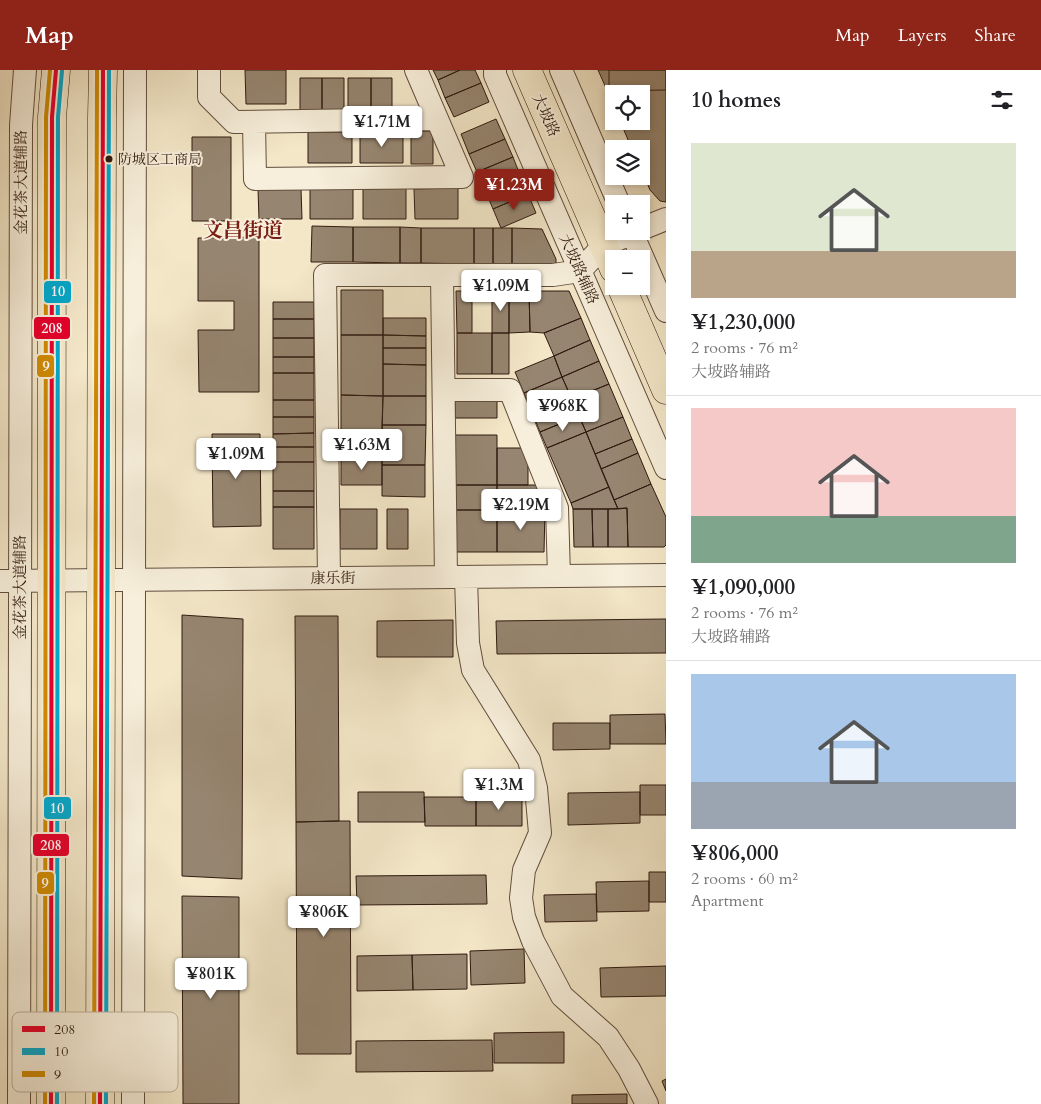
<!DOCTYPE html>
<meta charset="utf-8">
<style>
:root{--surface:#fff;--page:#f2f2f2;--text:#202124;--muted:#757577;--line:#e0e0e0;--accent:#8f2418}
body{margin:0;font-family:Cardo,"Noto Serif SC",serif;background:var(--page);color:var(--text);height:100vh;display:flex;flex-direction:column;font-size:19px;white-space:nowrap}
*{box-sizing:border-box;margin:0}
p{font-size:16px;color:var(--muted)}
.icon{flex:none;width:28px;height:28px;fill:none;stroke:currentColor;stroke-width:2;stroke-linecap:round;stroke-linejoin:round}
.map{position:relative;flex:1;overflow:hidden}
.details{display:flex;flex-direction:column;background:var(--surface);width:375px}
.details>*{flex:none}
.fabs{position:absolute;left:605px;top:15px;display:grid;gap:10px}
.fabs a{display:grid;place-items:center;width:45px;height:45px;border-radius:0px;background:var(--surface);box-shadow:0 2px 8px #0003;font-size:25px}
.price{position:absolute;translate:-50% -42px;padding:0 11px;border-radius:5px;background:#fff;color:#222;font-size:16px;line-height:32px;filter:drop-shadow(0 1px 2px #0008)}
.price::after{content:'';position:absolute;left:50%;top:30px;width:15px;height:11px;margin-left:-8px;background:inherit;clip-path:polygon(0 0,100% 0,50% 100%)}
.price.on{background:var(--accent);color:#fff}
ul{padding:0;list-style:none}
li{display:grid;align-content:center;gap:10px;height:265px;padding:0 25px}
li+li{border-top:1px solid var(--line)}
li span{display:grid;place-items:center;height:155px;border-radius:0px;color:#555}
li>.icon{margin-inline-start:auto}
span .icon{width:90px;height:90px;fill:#fffc;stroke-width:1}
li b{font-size:21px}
h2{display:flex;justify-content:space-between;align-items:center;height:60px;padding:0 25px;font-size:21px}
header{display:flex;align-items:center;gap:30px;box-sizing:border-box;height:70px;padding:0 25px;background:var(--accent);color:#fff}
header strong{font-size:24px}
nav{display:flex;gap:28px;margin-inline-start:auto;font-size:18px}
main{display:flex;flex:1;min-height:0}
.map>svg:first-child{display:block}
</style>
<header>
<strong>Map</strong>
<nav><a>Map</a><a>Layers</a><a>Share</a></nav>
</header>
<main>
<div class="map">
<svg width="666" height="1034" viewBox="0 0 666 1034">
<rect width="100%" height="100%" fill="#f3e7c8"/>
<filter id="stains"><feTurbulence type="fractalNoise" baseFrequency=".004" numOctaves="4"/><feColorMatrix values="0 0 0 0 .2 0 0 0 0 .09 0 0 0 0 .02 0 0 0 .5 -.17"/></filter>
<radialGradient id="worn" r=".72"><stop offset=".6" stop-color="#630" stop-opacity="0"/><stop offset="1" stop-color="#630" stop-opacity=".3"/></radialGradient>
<path fill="#968570" stroke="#311b10" d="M245,0H286V34H246Z
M433,0H460L438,10Z
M460,0H475L481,13L445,28L438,10Z
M598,0H666V132L660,131L650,120L641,99V79H632L620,51H641V24H614V36Z
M609,0H666V20L609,21Z
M300,8H322V41H300Z
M322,8H344V41H322Z
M348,8H371V41H348Z
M371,8H392V41H371Z
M481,13L489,32L454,47L445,28Z
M496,49L505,69L469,84L461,64Z
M411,61H433V94H411Z
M308,62H352V93H308Z
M360,62H403V93H360Z
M192,67H231V151H192Z
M505,69L513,87L477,102L469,84Z
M513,87L520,105L485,120L477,102Z
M520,105L528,124L493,139L485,120Z
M406,118V149H363V119Z
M458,118V149H415L414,119Z
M258,119H301L302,149H259Z
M310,119H353V149H310Z
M528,124L536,143L501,158L493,139Z
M312,156L353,157V192H311Z
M353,157H400V193L353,192Z
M400,157L421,158V193H400Z
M421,158H474V194L421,193Z
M474,158H493V194H474Z
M493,158H512V194H493Z
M512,158L542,159L556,189V194H512Z
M259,167V322H199L198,260H234V231H198V168Z
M341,220H383V265H341Z
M456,221H472V263H457Z
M492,221H509V263H492Z
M509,221H529L530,262L509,263Z
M529,221H569L581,248L544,263L530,262Z
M273,232H314V249H273Z
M383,248H426V266L383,265Z
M581,248L590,270L554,286L544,263Z
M273,249H314V268H273Z
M457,263H492V304H457Z
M492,263H509V304H492Z
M341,265H383V326L341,325Z
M383,265L426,266V278H383Z
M273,268H314V287H273Z
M590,270L599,291L562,307L554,286Z
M383,278H426V295L383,294Z
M554,286L562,307L524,323L515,302Z
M273,287H314V303H273Z
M599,291L609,314L572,329L562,307Z
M383,294L426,295V326H383Z
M273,303H314V330H273Z
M562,307L579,346L540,362L524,323Z
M609,314L623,347L586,362L572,329Z
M341,325L383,326L382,366H341Z
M383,326H426V355H382Z
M273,330H314V347H273Z
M455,330H497V348H455Z
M579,346L586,362L547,378L540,362Z
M273,347H314V363L273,364Z
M623,347L632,369L595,384L586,362Z
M382,355H426L425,395H382Z
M586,362L609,417L571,433L547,378Z
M314,363V377H273V364Z
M212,364H260L261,456L213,457Z
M455,365H497V415H455Z
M341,366H382V387H341Z
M632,369L638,383L601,399L595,384Z
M273,377H314V392H273Z
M497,378H528V415H497Z
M638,383L651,414L614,430L601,399Z
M341,387H382V415H341Z
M273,392H314V421H273Z
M382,395H425V427L382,426Z
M651,414L666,447V475L664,477H628L627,438L618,439L614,430Z
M455,415H497V440H455Z
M497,415H536L545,440H497Z
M609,417L618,439H573L571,433Z
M273,421H314V437H273Z
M273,437H314V479H273Z
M627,438L628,477H608V439Z
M340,439H377V479H340Z
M387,439H408V479H387Z
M573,439H592L593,477H574Z
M592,439H608V477H593Z
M455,440H497V482H455Z
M497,440H545L544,482H497Z
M182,545L243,549L242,809L182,806Z
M295,546H338L339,751L296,752Z
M666,549V583L497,584L496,551Z
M453,550V587H377V551Z
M665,644L666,674H610V645Z
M553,653H610V679L553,680Z
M640,715H666V745H640Z
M358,722H424L425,752H358Z
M640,722V753L568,755V723Z
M424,727H476V756H425Z
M476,727H522V756H476Z
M339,751H350L351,984H297L296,752Z
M649,802H666V832H649Z
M486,805L487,834L357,835L356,806Z
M649,811V841L597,842L596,812Z
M596,824L597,851L545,852L544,825Z
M182,826L239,827V1034H183Z
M524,879L525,913L471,915L470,881Z
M467,884V919L413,920L412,885Z
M412,885L413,920L357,921V886Z
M666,896V926L601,927L600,898Z
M564,962V993H494V963Z
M492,970L493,1001L356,1002V971Z
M666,1009V1021L662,1011Z
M627,1024V1034H572V1025Z"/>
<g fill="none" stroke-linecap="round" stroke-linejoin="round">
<g stroke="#624e3e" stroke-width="24">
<path id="minor" d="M209,0V27L234,52L437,49
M495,0V5L666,398
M561,0L619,134
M254,52L255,109L462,107L416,0
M641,159L666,149
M631,161L666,241
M442,205L446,507
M444,320H510L557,438L559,506
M466,507L468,573L473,600L529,690L536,718L540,763L524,800L521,828L524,847L533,871L562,926L608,967L629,999L647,1034
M329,508L325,205H553L580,201L603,176L637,161
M0,511L666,505
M19,1034L21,55L25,0
M133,1034L135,0"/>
</g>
<g stroke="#311b10" stroke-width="29">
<path id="major" d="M527,0L614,199
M621,216L666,320"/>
</g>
<g stroke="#311b10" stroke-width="29">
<path id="highway" d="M51,1034L52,47L56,0
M100,1034L102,47L103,0"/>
</g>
<use href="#minor" stroke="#f7efdb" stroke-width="22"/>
<use href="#major" stroke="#f3e7c8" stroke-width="28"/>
<use href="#highway" stroke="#f3e7c8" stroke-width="28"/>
<g stroke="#f7efdb" stroke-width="8">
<path id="bus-1" d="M51,1034L52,47L56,0
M100,1034L103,0"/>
</g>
<g stroke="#f7efdb" stroke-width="8">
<path id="bus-2" d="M57,1034L58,47L62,1
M106,1034L109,0"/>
</g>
<g stroke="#f7efdb" stroke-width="8">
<path id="bus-3" d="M45,1034L46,47L50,0
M94,1034L97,0"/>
</g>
<use href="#bus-1" stroke="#e4002b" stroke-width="4"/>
<use href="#bus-2" stroke="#00a9ce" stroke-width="4"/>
<use href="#bus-3" stroke="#cf8a03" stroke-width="4"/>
</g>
<circle fill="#311b10" stroke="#f7efdb" stroke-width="2" cx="109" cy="89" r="4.5"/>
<g text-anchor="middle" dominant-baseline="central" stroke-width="4" stroke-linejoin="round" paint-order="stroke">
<g font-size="14" fill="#311b10" stroke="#f7efdb" text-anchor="start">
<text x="118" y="89">防城区工商局</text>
</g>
<g font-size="15" fill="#311b10" stroke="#f7efdb">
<text transform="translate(546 45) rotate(66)">大坡路</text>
<text transform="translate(21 112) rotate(-90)">金花茶大道辅路</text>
<text transform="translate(579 199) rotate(66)">大坡路辅路</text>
<text x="333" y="508">康乐街</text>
<text transform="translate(20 517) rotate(-90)">金花茶大道辅路</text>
</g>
<g font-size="20" font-weight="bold" fill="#7a1f14" stroke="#f7efdb">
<text x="243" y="160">文昌街道</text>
</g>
</g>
<rect x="12" y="942" width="166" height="80" rx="8" fill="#f7efdb" stroke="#bcaf9e" stroke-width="1"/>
<rect x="22" y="956" width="23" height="6" fill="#e4002b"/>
<rect x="22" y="978" width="23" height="7" fill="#00a9ce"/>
<rect x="22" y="1001" width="23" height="6" fill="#cf8a03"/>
<g font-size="14" fill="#311b10">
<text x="54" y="964">208</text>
<text x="54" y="986">10</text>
<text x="54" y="1009">9</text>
</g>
<g stroke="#f7efdb" stroke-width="2">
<rect x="43" y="210" width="29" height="24" rx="5" fill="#00a9ce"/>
<rect x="33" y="246" width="38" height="24" rx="5" fill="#e4002b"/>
<rect x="36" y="284" width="19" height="24" rx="5" fill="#cf8a03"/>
<rect x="43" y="726" width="29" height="24" rx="5" fill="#00a9ce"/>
<rect x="32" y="763" width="38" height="24" rx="5" fill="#e4002b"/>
<rect x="36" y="801" width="19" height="24" rx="5" fill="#cf8a03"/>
</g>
<g font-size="14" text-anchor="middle" font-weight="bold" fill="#fff">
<text x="58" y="226">10</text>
<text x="52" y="263">208</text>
<text x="46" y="301">9</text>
<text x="57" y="743">10</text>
<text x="51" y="780">208</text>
<text x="45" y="818">9</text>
</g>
<rect width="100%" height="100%" filter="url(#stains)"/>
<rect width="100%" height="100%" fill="url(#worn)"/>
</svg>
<div class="fabs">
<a><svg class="icon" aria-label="locate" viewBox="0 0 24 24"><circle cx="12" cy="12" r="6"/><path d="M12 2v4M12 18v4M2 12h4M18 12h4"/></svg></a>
<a><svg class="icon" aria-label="layers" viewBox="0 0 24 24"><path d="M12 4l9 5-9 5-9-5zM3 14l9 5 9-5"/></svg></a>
<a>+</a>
<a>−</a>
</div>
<b class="price" style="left:382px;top:78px">¥1.71M</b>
<b class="price on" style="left:514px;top:141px">¥1.23M</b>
<b class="price" style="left:501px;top:242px">¥1.09M</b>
<b class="price" style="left:563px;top:362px">¥968K</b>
<b class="price" style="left:362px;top:401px">¥1.63M</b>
<b class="price" style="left:236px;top:410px">¥1.09M</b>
<b class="price" style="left:521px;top:461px">¥2.19M</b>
<b class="price" style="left:499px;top:741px">¥1.3M</b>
<b class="price" style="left:324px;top:868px">¥806K</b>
<b class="price" style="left:211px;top:930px">¥801K</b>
</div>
<section class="details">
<h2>10 homes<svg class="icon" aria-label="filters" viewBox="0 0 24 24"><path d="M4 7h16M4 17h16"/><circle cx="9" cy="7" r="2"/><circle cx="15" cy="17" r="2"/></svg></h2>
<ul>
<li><span style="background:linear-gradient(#dfe7d0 70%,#b9a48a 0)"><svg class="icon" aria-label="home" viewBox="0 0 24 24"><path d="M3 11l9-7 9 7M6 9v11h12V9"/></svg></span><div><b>¥1,230,000</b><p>2 rooms · 76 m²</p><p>大坡路辅路</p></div></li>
<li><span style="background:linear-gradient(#f6c9c9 70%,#7fa58c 0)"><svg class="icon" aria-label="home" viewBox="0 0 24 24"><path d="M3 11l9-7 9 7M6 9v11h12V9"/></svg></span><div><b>¥1,090,000</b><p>2 rooms · 76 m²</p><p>大坡路辅路</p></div></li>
<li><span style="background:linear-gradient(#a9c7e8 70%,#9aa5b1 0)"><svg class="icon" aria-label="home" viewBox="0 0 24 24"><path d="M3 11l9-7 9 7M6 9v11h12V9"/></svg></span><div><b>¥806,000</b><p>2 rooms · 60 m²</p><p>Apartment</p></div></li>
</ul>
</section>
</main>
